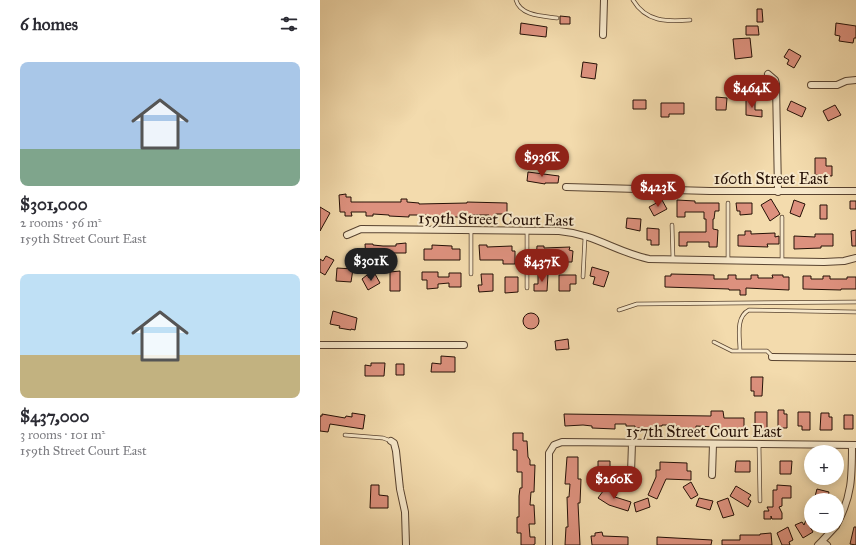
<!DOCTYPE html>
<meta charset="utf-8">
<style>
:root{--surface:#fff;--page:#f2f2f3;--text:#2b2b33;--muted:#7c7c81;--accent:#8f2418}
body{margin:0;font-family:"IM FELL Great Primer",serif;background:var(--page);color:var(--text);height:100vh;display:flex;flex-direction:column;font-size:15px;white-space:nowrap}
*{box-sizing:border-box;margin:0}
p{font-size:13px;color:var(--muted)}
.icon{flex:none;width:22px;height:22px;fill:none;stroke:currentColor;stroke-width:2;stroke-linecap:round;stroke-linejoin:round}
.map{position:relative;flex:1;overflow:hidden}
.drawer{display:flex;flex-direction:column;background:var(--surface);width:320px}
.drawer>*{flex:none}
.fabs{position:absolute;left:484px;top:445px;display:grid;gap:8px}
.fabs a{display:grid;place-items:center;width:40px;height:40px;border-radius:50%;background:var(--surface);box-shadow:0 2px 10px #0003;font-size:20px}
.price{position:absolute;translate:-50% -34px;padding:0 9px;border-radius:14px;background:var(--accent);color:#fff;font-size:13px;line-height:26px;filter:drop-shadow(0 1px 2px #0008)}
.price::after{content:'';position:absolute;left:50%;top:24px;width:12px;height:9px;margin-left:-6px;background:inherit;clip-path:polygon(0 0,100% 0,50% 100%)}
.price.on{background:#222;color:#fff}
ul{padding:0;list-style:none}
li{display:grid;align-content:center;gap:8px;height:212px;padding:0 20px}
li span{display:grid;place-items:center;height:124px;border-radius:8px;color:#555}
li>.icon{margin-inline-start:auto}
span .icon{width:72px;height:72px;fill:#fffc;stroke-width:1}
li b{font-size:17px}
h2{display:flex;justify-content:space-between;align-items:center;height:48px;padding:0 20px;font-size:17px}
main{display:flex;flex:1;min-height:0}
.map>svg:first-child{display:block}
</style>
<main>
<section class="drawer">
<h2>6 homes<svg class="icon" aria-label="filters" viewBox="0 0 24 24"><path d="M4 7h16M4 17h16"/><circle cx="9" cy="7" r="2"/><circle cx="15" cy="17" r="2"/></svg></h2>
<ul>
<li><span style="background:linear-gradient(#a9c7e8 70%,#7fa58c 0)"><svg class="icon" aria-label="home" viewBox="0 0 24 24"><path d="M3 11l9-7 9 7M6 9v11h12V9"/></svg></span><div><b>$301,000</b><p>2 rooms · 56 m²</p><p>159th Street Court East</p></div></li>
<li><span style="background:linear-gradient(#bfe0f5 65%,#c2b280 0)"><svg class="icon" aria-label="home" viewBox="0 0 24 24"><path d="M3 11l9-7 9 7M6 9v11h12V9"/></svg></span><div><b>$437,000</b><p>3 rooms · 101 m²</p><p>159th Street Court East</p></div></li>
</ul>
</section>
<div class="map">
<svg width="536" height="545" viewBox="0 0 536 545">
<rect width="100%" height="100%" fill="#f3dbad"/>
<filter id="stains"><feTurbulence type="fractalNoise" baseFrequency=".005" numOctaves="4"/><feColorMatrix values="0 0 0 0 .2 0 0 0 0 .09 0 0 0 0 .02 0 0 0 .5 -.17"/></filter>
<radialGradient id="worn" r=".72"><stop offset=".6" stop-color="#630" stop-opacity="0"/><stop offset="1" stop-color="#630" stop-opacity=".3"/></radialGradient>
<path fill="#dd917e" stroke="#251006" d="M437,9H442L443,22H437Z
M240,16L250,17V24H240Z
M201,23L227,27L226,37L200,34Z
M516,23L536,26V38H534L533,43L519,41L520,36L515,35Z
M426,26H438L439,35H426Z
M430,38L432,57L415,59L413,39Z
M469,49L481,56L474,68L467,64L469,60L464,57Z
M263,62L277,64L275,79L261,77Z
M396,97L407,98L406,110H396Z
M426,99H435V110H442V117L426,115Z
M313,100H326V109H313Z
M471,101L486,108L482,117L467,110Z
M341,103H364V114H349V117H341Z
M515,105L521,115L508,121L503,111Z
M495,158H506V166H512V176L495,175Z
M208,172L239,176L238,183H225V184L207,181Z
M26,194V197H31V202H81V199H87V202L99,203V204L147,203V202L187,203V214H175V217H169V215H142V217H107V215H89V217L69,216V215L53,214V216H46V212H31L32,216H25V212H20L19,195Z
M451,199L460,214L450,221L441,205Z
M342,200L347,209L334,216L329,207Z
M357,200L375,201V203H399V211H395L394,219H393V229L398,230L397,247H389V242H367V246H359V232H386V219H384V212H365V217H357Z
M474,200L485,204L480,217L470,213Z
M530,201H536V209H530Z
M416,203H432V214L420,215V211H417Z
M500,205H507V219H500Z
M0,207L10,213L0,231Z
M307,218L321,219L320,231L306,228Z
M327,228L339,229V245H331V240H327Z
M536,230V246H532L531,231Z
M425,231H431V234L455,233V237L459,236V244H447L448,247L418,246V235H425Z
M495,234H513V246H501V248L474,249V236L495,237Z
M86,243V253H63V259H46L45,244H53V245L63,246H76V244Z
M112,245L132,246V249H140V260H104V249H112Z
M159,245H167V247L192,246V251H195V264H183V260H160Z
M217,246H224V248L250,247L249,250L253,251L252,262H240L241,256H230V261H216Z
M6,256L14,260L5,275L0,272V259L3,261Z
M272,267L289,272L284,287L273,284L275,277L270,276Z
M17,268L33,269L31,282L16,281Z
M80,271V291H70V272Z
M102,272H118V277H129V273H141V287H129V283L118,284V288L107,289V280H102Z
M55,274L60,283L48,290L42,279L47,275L49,278Z
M161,274H173V291L159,292L158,285H162Z
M218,274H228L227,291H214V284H218Z
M351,274L394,275V279H408V275H416V279H431V275H438V278H453L452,275H463V277H469V290L426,288V295H420V290H409V289L345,287V276H351Z
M239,275H256V284H250V291H239Z
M483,276H491V279H503V276H510V279H527V277H536V289H521V290L483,289Z
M185,277H198V292L185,293Z
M13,311L37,318L35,330L31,329V330L19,328L20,326L10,324Z
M203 321a8 8 0 1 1 16 0a8 8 0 1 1-16 0Z
M248,339L249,349L236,350L235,341Z
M121,356L135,357V372H111L112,363L121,364Z
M51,363H65L64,376H45V365L51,366Z
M76,364H84V375H76Z
M431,377H443L442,396H434V391H431Z
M458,410H464V414H467V428H458Z
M391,411H403L404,418H424V430H413V429H395V427L376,426V429H356V425H342V426H336V428H315V426H306V424H295V429L272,428V426L263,425L245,426L244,414L391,416Z
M435,412H447V430H439V427L435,426Z
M478,412H490V430H482V426H478Z
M32,413L45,415L43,429L10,424L8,432L0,431V416H2V414L25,418L26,416L32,417Z
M501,413H509V417H512V430H500Z
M524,415H533V429H524Z
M193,433H203V441H207L208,457L210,460V465H215L214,492H211L210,505H214L215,524H209L210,537H215V544L213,545H201V533H197V517H199V496L200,488H202V472H197V450H193Z
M247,457H258V479H261L260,503H258L260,545H245L246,527H248L247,497H249L250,484H245Z
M278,461H290V477H278Z
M416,461H430V472H415Z
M460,461H472L471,474H460Z
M340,462L367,463V471H371V480L346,479L337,499L328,495L336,477V470H340Z
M371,482L378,495L371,499L363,487Z
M51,485H59V495L68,496V508H50Z
M457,485L471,486V498H462V506L459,507L462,513V519H452L451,516V519H444V511H449L447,507H453V490H457Z
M416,486L431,495L428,499L431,501L428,507L410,496Z
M286,487L297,494L295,497L311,502L308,511L289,505L278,498Z
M497,489L509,492L507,500H494Z
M328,498L330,507L316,512L314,503Z
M379,498L393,501L390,510L376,506Z
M408,498L414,515L403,518L397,502Z
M486,520L493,532L483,538L475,525L482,522L484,525Z
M468,527L473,540L469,542L470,545H462L457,533Z
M534,527H536V545L530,544Z
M282,532L283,536L308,537V545H272L271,536H275V533Z
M451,533L452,545H402V540H420V535H440V534Z
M337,537L392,540L391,545H337Z"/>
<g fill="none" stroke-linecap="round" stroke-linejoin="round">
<g stroke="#584330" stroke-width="4.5">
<path id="service" d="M196,0C200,16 224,16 237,18
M313,0C326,22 347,22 370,20
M408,203V260
M462,217V261
M352,225L353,259
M151,230V274
M263,277L265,237
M207,288V231
M299,310L317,304L536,302
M394,342L412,351H447L452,356
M420,351C420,338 415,317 429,310L536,312
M25,435L63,438L71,441
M439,444L440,501"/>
</g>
<g stroke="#584330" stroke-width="8">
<path id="minor" d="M283,35L284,0
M448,74L455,80L456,84L458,192
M491,85H517L526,81L536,80
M246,187L390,191H536
M27,235L41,229L239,231C275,234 296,252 329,259L504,262L524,261L536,258
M0,345H144
M452,357L536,358
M71,441L74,443L76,451L80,489L85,512L86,545
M311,473L312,443
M392,475L393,444
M517,524C532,496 532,477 532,445
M502,541L516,526
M229,545V453L234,445L242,442L536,445
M498,545L502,541L507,545"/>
</g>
<use href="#service" stroke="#f7e8ca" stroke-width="3"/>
<use href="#minor" stroke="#f7e8ca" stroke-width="6"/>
</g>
<g text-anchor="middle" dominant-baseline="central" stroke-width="4" stroke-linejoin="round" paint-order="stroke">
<g font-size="16" fill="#251006" stroke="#f7e8ca">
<text x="451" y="178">160th Street East</text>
<text transform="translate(176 219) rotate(1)">159th Street Court East</text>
<text x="384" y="431">157th Street Court East</text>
</g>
</g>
<rect width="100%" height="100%" filter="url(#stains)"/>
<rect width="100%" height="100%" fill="url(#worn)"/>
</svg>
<div class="fabs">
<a>+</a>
<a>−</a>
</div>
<b class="price" style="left:432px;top:109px">$464K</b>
<b class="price" style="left:222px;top:178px">$936K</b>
<b class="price" style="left:338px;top:208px">$423K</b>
<b class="price on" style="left:51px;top:282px">$301K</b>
<b class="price" style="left:222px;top:283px">$437K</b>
<b class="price" style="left:294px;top:500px">$260K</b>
</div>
</main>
